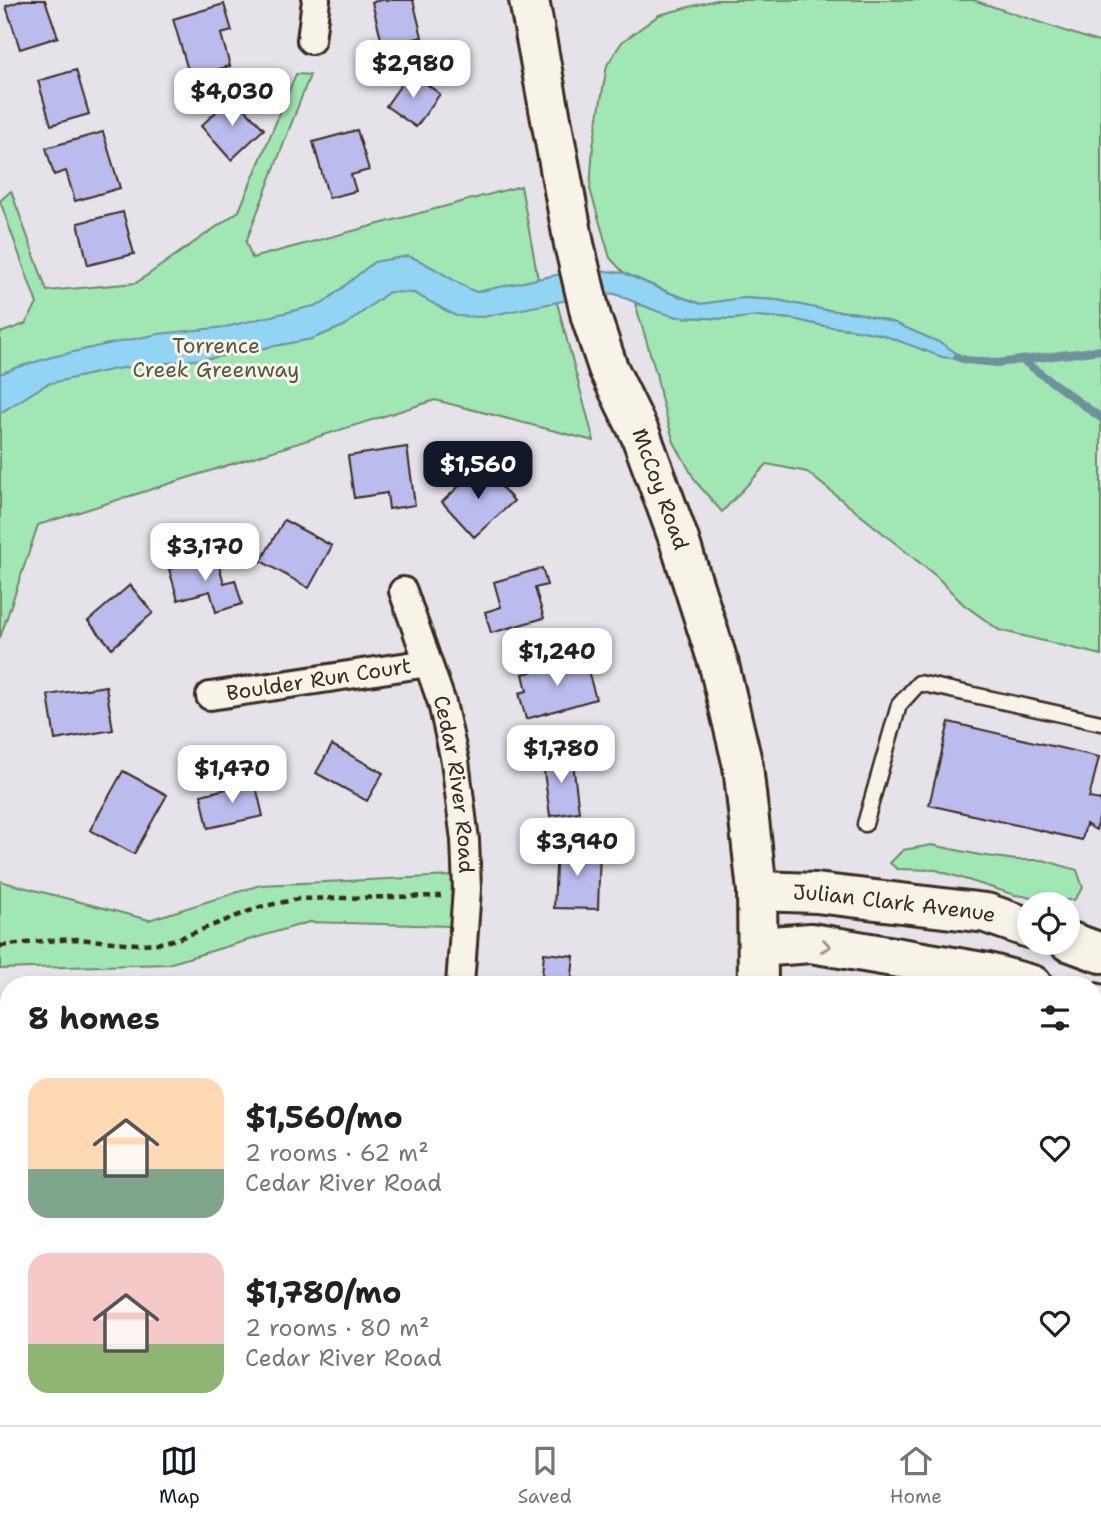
<!DOCTYPE html>
<meta charset="utf-8">
<style>
:root{--surface:#fff;--page:#f6f6f6;--text:#222;--muted:#767676;--line:#e0e0e0;--accent:#111827}
body{margin:0;font-family:"Shantell Sans",sans-serif;background:var(--page);color:var(--text);height:100vh;display:flex;flex-direction:column;font-size:26px;white-space:nowrap}
*{box-sizing:border-box;margin:0}
p{font-size:23px;color:var(--muted)}
.icon{flex:none;width:38px;height:38px;fill:none;stroke:currentColor;stroke-width:2;stroke-linecap:round;stroke-linejoin:round}
.map{position:relative;flex:1;overflow:hidden}
.sheet{position:absolute;left:0px;top:976px;width:1102px;height:450px;display:flex;flex-direction:column;background:var(--surface);border-radius:28px 28px 0 0;box-shadow:0 4px 10px #0003}
.sheet>*{flex:none}
.controls{position:absolute;left:1017px;top:892px;display:grid;gap:14px}
.controls a{display:grid;place-items:center;width:63px;height:63px;border-radius:50%;background:var(--surface);box-shadow:0 4px 10px #0003;font-size:35px}
.price{position:absolute;translate:-50% -60px;padding:0 16px;border-radius:14px;background:#fff;color:#222;font-size:23px;line-height:46px;filter:drop-shadow(0 2px 4px #0008)}
.price::after{content:'';position:absolute;left:50%;top:42px;width:21px;height:16px;margin-left:-10px;background:inherit;clip-path:polygon(0 0,100% 0,50% 100%)}
.price.on{background:var(--accent);color:#fff}
ul{padding:0;list-style:none}
li{display:flex;align-items:center;gap:21px;height:175px;padding:0 28px}
li span{display:grid;place-items:center;flex:none;width:196px;height:140px;border-radius:21px;color:#555}
li>.icon{margin-inline-start:auto}
span .icon{width:84px;height:84px;fill:#fffc;stroke-width:1}
li b{font-size:30px}
h2{display:flex;justify-content:space-between;align-items:center;height:84px;padding:0 28px;font-size:30px}
.menu{display:flex;justify-content:space-around;align-items:center;height:98px;border-top:2px solid var(--line);background:var(--surface);font-size:19px;color:var(--muted)}
.menu a{display:grid;justify-items:center;gap:4px}
.menu .on{color:var(--accent)}
.map>svg:first-child{display:block}
</style>
<div class="map">
<svg width="1101" height="1425" viewBox="0 0 1101 1425">
<rect width="100%" height="100%" fill="#e5e2ea"/>
<filter id="ink" filterUnits="userSpaceOnUse"><feTurbulence type="fractalNoise" baseFrequency=".0143" numOctaves="2"/><feDisplacementMap in="SourceGraphic" scale="14" xChannelSelector="R" yChannelSelector="G"/><feConvolveMatrix kernelMatrix="1 2 1 2 8 2 1 2 1" color-interpolation-filters="sRGB"/></filter>
<g filter="url(#ink)">
<path fill="#a1e7b3" stroke="#6e8868" stroke-width="2" d="M716,0H973L1101,43V655L999,630L963,604L936,576L807,472L767,464L722,512L696,482L674,442L662,402L656,373L635,303L678,317L733,319L758,316L793,319L824,326L858,330L883,335L895,323L858,313L825,310L777,300L743,298L701,304L668,292L624,273L610,258L590,189L593,146L607,65L622,42L659,15Z
M296,74L310,75L246,242L252,258L521,186L542,301L556,299L594,441L435,400L38,525L0,638V333L25,324L37,304L0,201L11,191L47,291L136,283L239,211Z
M932,845L980,855L1016,860H1043L1077,870L1083,888L1074,900H1052L1015,895L936,870L897,869L890,863L903,850Z
M452,876L451,926L309,922L168,964L0,969V881L149,920L260,885Z
M1094,1038L1101,1039V1078L1094,1077Z
M899,1418H995L1032,1425H901Z"/>
<path fill="#91d4f3" stroke="#6f909e" stroke-width="2" d="M408,256C433,264 452,282 476,292L570,272L596,270L624,273L667,292L701,304L743,298L777,300L825,310L858,313L895,323L943,344L966,360L942,357L883,335L858,330L824,326L793,319L758,316L733,319L678,317L659,312L615,294L603,293L483,317L456,316L414,293L389,292L344,326L312,339L211,358L115,369L47,384L0,413V374L15,368L52,357L108,344L159,334L225,327L322,304L374,262Z
M732,1418H821L823,1425H727Z"/>
<g fill="none" stroke-linecap="round" stroke-linejoin="round">
<path stroke="#6f909e" stroke-width="8" d="M957,357L966,360L997,363L1101,350
M1022,360L1101,418"/>
</g>
<path fill="#babcee" stroke="#3b2a1e" stroke-width="2" d="M23,0H45L58,37L20,49L6,6Z
M382,0H413L422,37L383,47L372,2Z
M224,4L232,31L221,34L230,66L190,77L173,19Z
M76,70L89,114L51,125L38,81Z
M410,72L440,94L416,127L386,106Z
M233,96L264,129L231,160L201,126Z
M357,130L369,170L351,175L356,191L329,198L313,142Z
M103,132L120,188L75,201L66,171L54,175L46,148Z
M123,212L134,254L88,265L78,223Z
M407,447L415,505L389,509L387,493L354,498L348,456Z
M482,465L514,501L474,537L442,502Z
M284,520L332,546L309,588L261,561Z
M216,555L224,583L235,580L242,604L216,612L210,591L178,600L169,569Z
M542,568L547,585L535,588L544,618L491,633L485,612L501,607L494,582Z
M130,585L153,613L112,648L88,621Z
M584,657L596,699L526,719L519,693L527,691L523,674Z
M106,686L113,730L55,740L48,695Z
M949,722L1099,757L1089,798L1101,800V810L1096,830L1086,824L1082,840L929,805Z
M332,745L383,773L367,801L316,773Z
M572,754L579,812L550,816L542,757Z
M123,771L167,795L134,854L90,830Z
M255,782L263,816L208,828L201,795Z
M557,847L600,849L598,909L554,908Z
M544,953L574,956L571,985H541Z
M1094,1103L1101,1104V1412L1094,1410Z
M0,1173H9V1222H0Z
M107,1418H168L173,1421L170,1425H102Z
M375,1418H415L411,1425H371Z"/>
<g fill="none" stroke-linecap="round" stroke-linejoin="round">
<g stroke="#3b2a1e" stroke-width="19">
<path id="lane" d="M865,824L899,705L919,683L1101,723"/>
</g>
<g stroke="#3b2a1e" stroke-width="32">
<g id="street">
<path d="M311,40L316,0"/>
<path id="s1" d="M403,591L442,703L455,761L465,840L467,889L460,985"/>
<path id="s2" d="M210,696L428,663"/>
<path d="M876,1418L877,1425"/>
<path d="M268,1425L274,1418"/>
</g>
</g>
<g stroke="#3b2a1e" stroke-width="44">
<g id="secondary">
<path id="s3" d="M529,0L574,244L591,317L608,368L641,436L679,540L719,665L743,766L757,891L758,985"/>
<path id="s4" d="M757,891L816,893L986,913L1029,928"/>
<path d="M1068,941L1101,953"/>
<path d="M758,947L811,943L988,973L1032,985"/>
<path d="M1094,1003L1101,1005"/>
<path d="M612,1425L617,1418"/>
</g>
</g>
<path stroke="#3b2a1e" stroke-width="4.5" stroke-dasharray="7 5" stroke-linecap="butt" d="M0,946L43,941L77,939L137,944L160,943L180,938L260,907L298,899L441,896"/>
<use href="#lane" stroke="#f7f3e8" stroke-width="14"/>
<use href="#street" stroke="#f7f3e8" stroke-width="26"/>
<use href="#secondary" stroke="#f7f3e8" stroke-width="38"/>
</g>
<defs><path id="oneway-chevron" d="M-2-3.5L2.5 0L-2 3.5" fill="none" stroke-width="1.6" stroke-linecap="round" stroke-linejoin="round" transform="scale(1.75)"/></defs>
<use stroke="#998e83" href="#oneway-chevron" transform="translate(826 946) rotate(9)"/>
</g>
<g text-anchor="middle" dominant-baseline="central" stroke-width="6" stroke-linejoin="round" paint-order="stroke">
<g font-size="21" fill="#545943" stroke="#f7f3e8">
<text x="216" y="346">Torrence<tspan x="216" dy="24">Creek Greenway</tspan></text>
</g>
<g font-size="21" fill="#3b2a1e" stroke="#f7f3e8">
<text stroke="none"><textPath href="#s3" startOffset="509">McCoy Road</textPath></text>
<text stroke="none"><textPath href="#s2" startOffset="110">Boulder Run Court</textPath></text>
<text stroke="none"><textPath href="#s1" startOffset="201">Cedar River Road</textPath></text>
<text stroke="none"><textPath href="#s4" startOffset="138">Julian Clark Avenue</textPath></text>
</g>
</g>
</svg>
<div class="controls">
<a><svg class="icon" aria-label="locate" viewBox="0 0 24 24"><circle cx="12" cy="12" r="6"/><path d="M12 2v4M12 18v4M2 12h4M18 12h4"/></svg></a>
</div>
<b class="price" style="left:413px;top:100px">$2,980</b>
<b class="price" style="left:232px;top:128px">$4,030</b>
<b class="price on" style="left:478px;top:501px">$1,560</b>
<b class="price" style="left:205px;top:583px">$3,170</b>
<b class="price" style="left:557px;top:688px">$1,240</b>
<b class="price" style="left:561px;top:785px">$1,780</b>
<b class="price" style="left:232px;top:805px">$1,470</b>
<b class="price" style="left:577px;top:878px">$3,940</b>
<section class="sheet">
<h2>8 homes<svg class="icon" aria-label="filters" viewBox="0 0 24 24"><path d="M4 7h16M4 17h16"/><circle cx="9" cy="7" r="2"/><circle cx="15" cy="17" r="2"/></svg></h2>
<ul>
<li><span style="background:linear-gradient(#ffd9b3 65%,#7fa58c 0)"><svg class="icon" aria-label="home" viewBox="0 0 24 24"><path d="M3 11l9-7 9 7M6 9v11h12V9"/></svg></span><div><b>$1,560/mo</b><p>2 rooms · 62 m²</p><p>Cedar River Road</p></div><svg class="icon" aria-label="heart" viewBox="0 0 24 24"><path d="M12 20l-8-8c-3-5 5-10 8-4 3-6 11-1 8 4z"/></svg></li>
<li><span style="background:linear-gradient(#f6c9c9 65%,#8fb573 0)"><svg class="icon" aria-label="home" viewBox="0 0 24 24"><path d="M3 11l9-7 9 7M6 9v11h12V9"/></svg></span><div><b>$1,780/mo</b><p>2 rooms · 80 m²</p><p>Cedar River Road</p></div><svg class="icon" aria-label="heart" viewBox="0 0 24 24"><path d="M12 20l-8-8c-3-5 5-10 8-4 3-6 11-1 8 4z"/></svg></li>
</ul>
</section>
</div>
<nav class="menu">
<a class="on"><svg class="icon" aria-label="map" viewBox="0 0 24 24"><path d="M3 6l6-2 6 2 6-2v14l-6 2-6-2-6 2zM9 4v14M15 6v14"/></svg>Map</a>
<a><svg class="icon" aria-label="saved" viewBox="0 0 24 24"><path d="M7 4h10v16l-5-4-5 4z"/></svg>Saved</a>
<a><svg class="icon" aria-label="home" viewBox="0 0 24 24"><path d="M3 11l9-7 9 7M6 9v11h12V9"/></svg>Home</a>
</nav>
